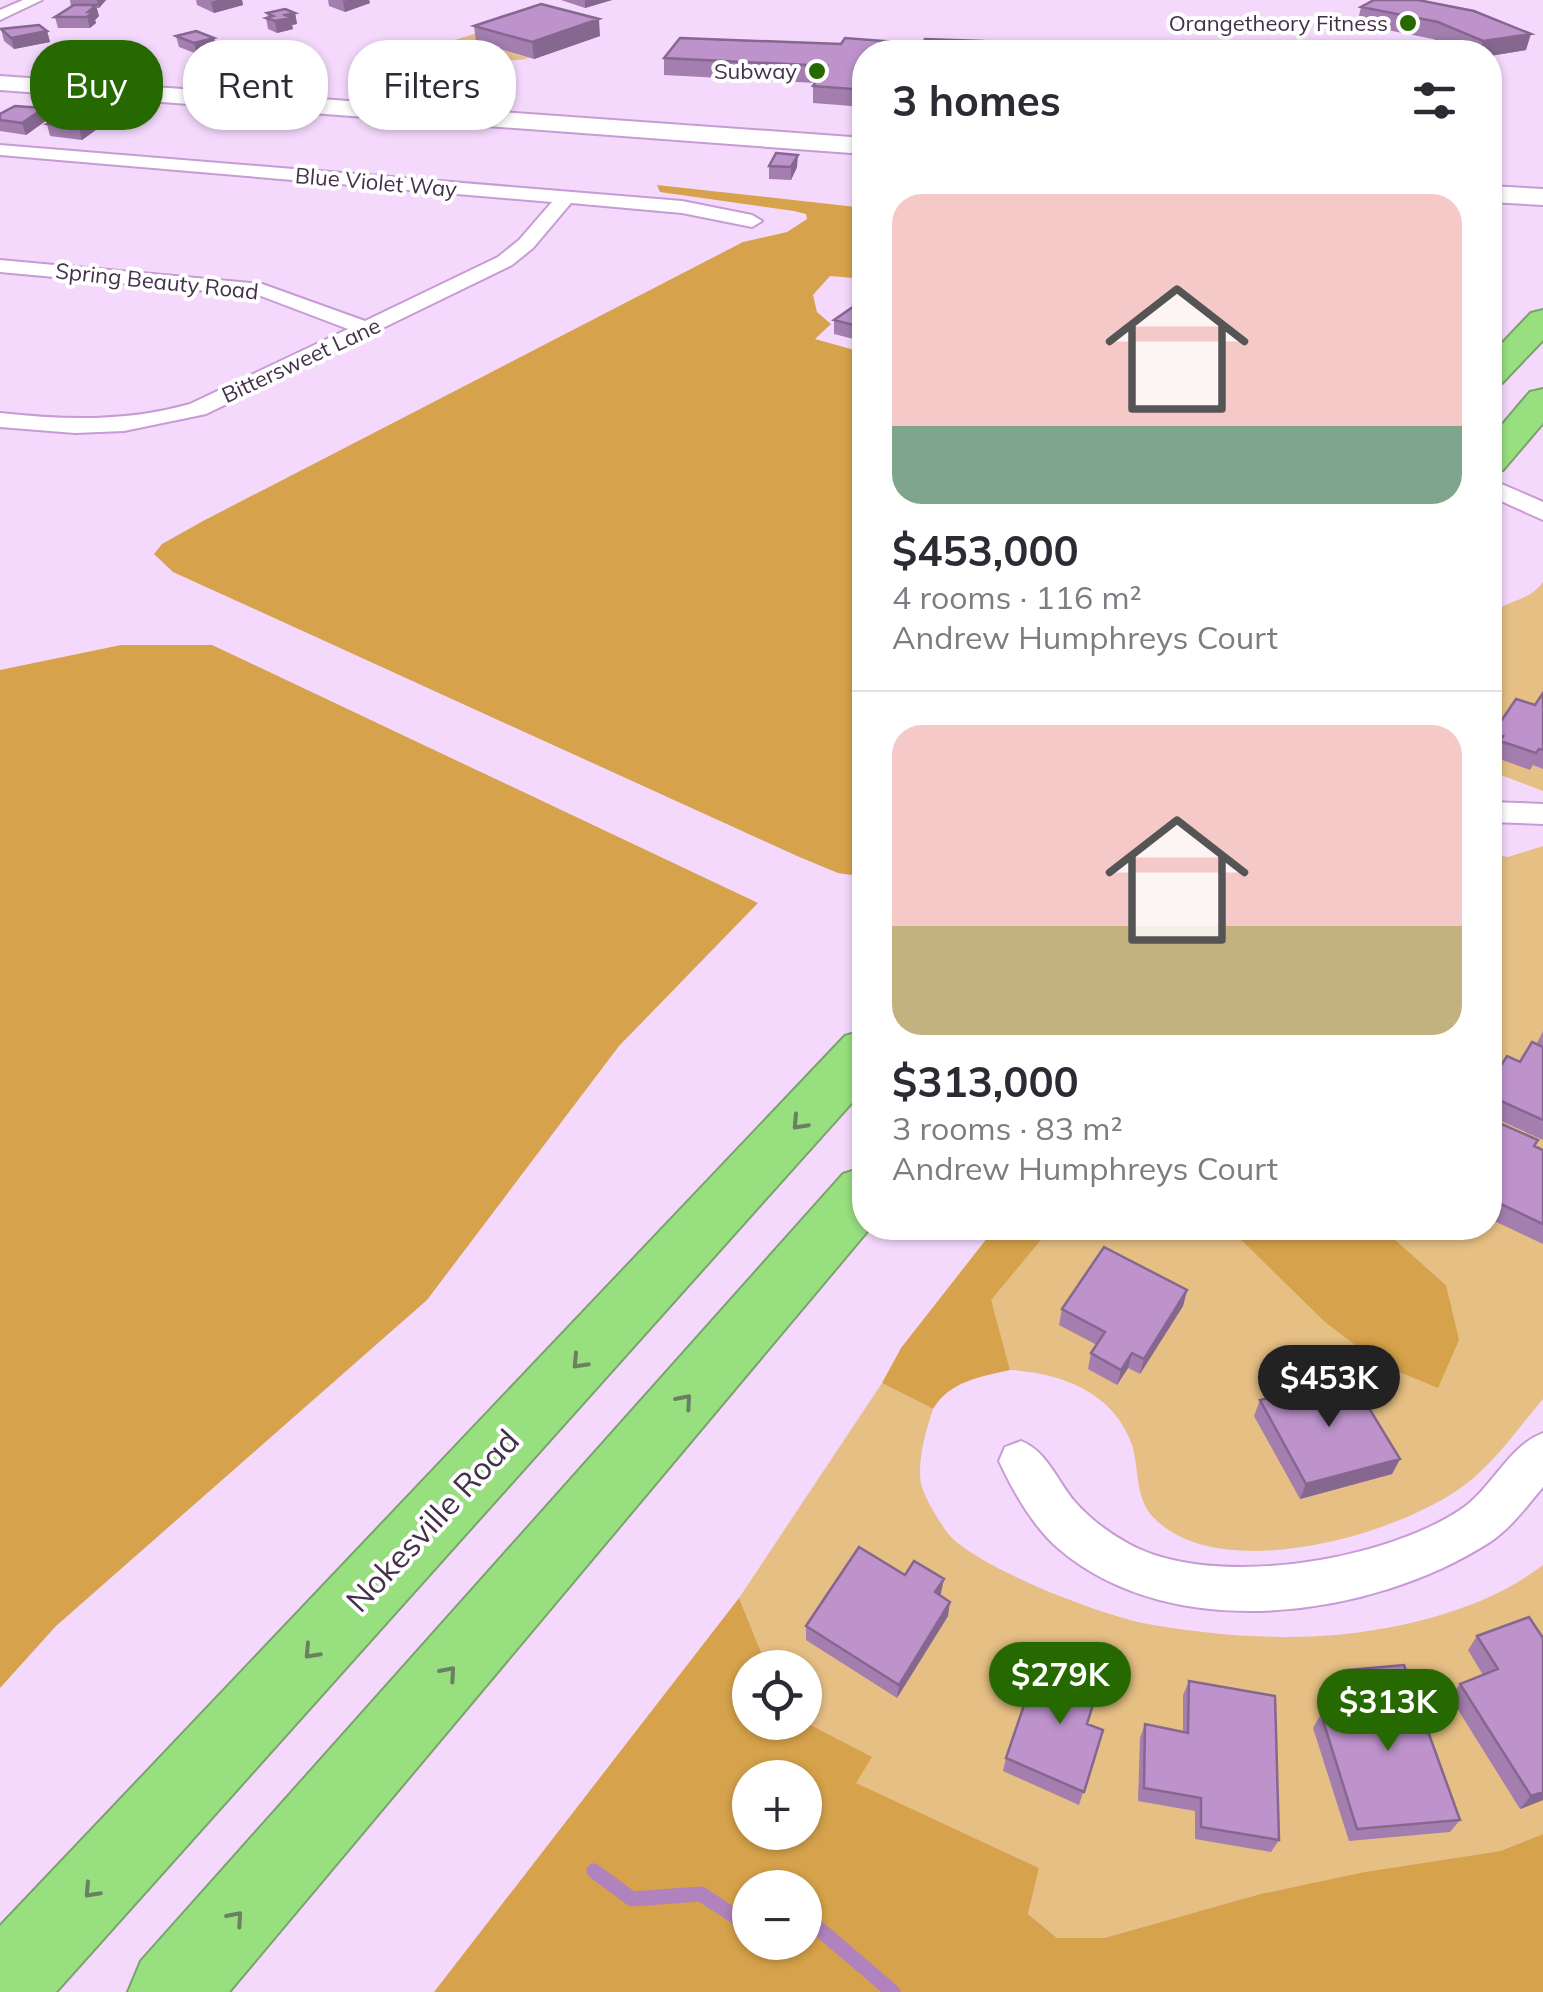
<!DOCTYPE html>
<meta charset="utf-8">
<style>
:root{--surface:#fff;--page:#f7f7f7;--text:#2b2b33;--muted:#7c7c81;--line:#e1e1e2;--accent:#266900}
body{margin:0;font-family:Mulish,sans-serif;background:var(--page);color:var(--text);height:100vh;display:flex;flex-direction:column;font-size:38px;white-space:nowrap}
*{box-sizing:border-box;margin:0}
p{font-size:32px;color:var(--muted)}
.icon{flex:none;width:55px;height:55px;fill:none;stroke:currentColor;stroke-width:2;stroke-linecap:round;stroke-linejoin:round}
.map{position:relative;flex:1;overflow:hidden}
.side{position:absolute;left:852px;top:40px;width:650px;height:1200px;display:flex;flex-direction:column;background:var(--surface);border-radius:40px;box-shadow:0 2px 8px #0004}
.side>*{flex:none}
.top-card{position:absolute;left:30px;top:40px;width:672px;height:90px;display:flex;gap:20px}
.tools{position:absolute;left:732px;top:1650px;display:grid;gap:20px}
.tools a{display:grid;place-items:center;width:90px;height:90px;border-radius:50%;background:var(--surface);box-shadow:0 2px 8px #0004;font-size:50px}
.price{position:absolute;translate:-50% -85px;padding:0 22px;border-radius:35px;background:var(--accent);color:#fff;font-size:32px;line-height:65px;filter:drop-shadow(0 2px 5px #0008)}
.price::after{content:'';position:absolute;left:50%;top:60px;width:30px;height:22px;margin-left:-15px;background:inherit;clip-path:polygon(0 0,100% 0,50% 100%)}
.price.current{background:#222;color:#fff}
ul{padding:0;list-style:none}
li{display:grid;align-content:center;gap:20px;height:530px;padding:0 40px}
li+li{border-top:2px solid var(--line)}
li span{display:grid;place-items:center;height:310px;border-radius:30px;color:#555}
li>.icon{margin-inline-start:auto}
span .icon{width:180px;height:180px;fill:#fffc;stroke-width:1}
li b{font-size:42px}
h2{display:flex;justify-content:space-between;align-items:center;height:120px;padding:0 40px;font-size:42px}
.chip{padding:0 35px;border-radius:40px;background:var(--surface);box-shadow:0 2px 8px #0004;font-size:35px;line-height:90px}
.chip.current{background:var(--accent);color:#fff}
.map>svg:first-child{display:block}
</style>
<div class="map">
<svg width="1543" height="1992" viewBox="0 0 1543 1992">
<rect width="100%" height="100%" fill="#f5d9fd"/>
<path fill="#e5bf84" d="M496,27L478,43L529,58C513,63 504,57 490,62L436,46Z
M1543,582V791L1490,771V618C1507,596 1526,605 1543,582Z
M1543,846V1399C1519,1427 1496,1461 1466,1484C1400,1535 1219,1587 1153,1517C1135,1498 1139,1468 1132,1445C1114,1392 1061,1373 1010,1370L990,1300L1051,1228H1229L1265,1259L1446,1285L1382,1228H1490V854L1508,857Z
M882,1383L933,1409C926,1430 917,1461 921,1484C924,1497 942,1527 951,1537C986,1571 1104,1617 1153,1625C1212,1635 1276,1640 1336,1635C1406,1628 1486,1609 1543,1565V1834L1500,1851L1364,1872L1260,1894L1104,1938H1057L1028,1914L1039,1868L855,1783L871,1757L805,1722V1668L767,1667L739,1598Z"/>
<path fill="#d6a24b" fill-rule="evenodd" d="M657,185L865,208V279L830,276L813,295L817,312L831,324L815,339L865,353V877L838,873L797,856L173,572L154,554L162,544L203,521L743,242L787,232L807,219L806,214L794,211L660,192Z
M121,645H212L758,903L619,1046L427,1300L56,1626L0,1688V670Z
M995,1228H1051L991,1300L1010,1370C980,1377 950,1381 933,1409L882,1383L901,1348Z
M1229,1228H1382L1446,1285L1459,1340L1438,1388L1380,1364L1325,1322Z
M739,1598L767,1667L750,1668V1722H805L872,1757L856,1783L1039,1868L1028,1914L1057,1938H1104L1260,1894L1364,1872L1500,1851L1543,1834V1992H434ZM750,1778H805V1832H750ZM750,1888H805V1942H750Z"/>
<g fill="none" stroke-linecap="round" stroke-linejoin="round">
<path stroke="#b082be" stroke-width="15" d="M594,1871L632,1899L701,1894L736,1917H750
M805,1917L893,1992"/>
<g stroke="#c79bd4" stroke-width="4">
<path id="street" d="M23,0H42L0,20V10Z
M0,145L682,201L752,215L762,221L752,227L682,213L571,203L533,248L512,265L206,414L124,431L75,433L0,427V413C65,420 127,422 190,404L348,329L261,296L0,272V260L262,284L365,321L498,257L519,240L552,202L0,155Z
M1490,479L1543,502V520L1490,496Z
M1490,802L1543,804V824L1490,822Z
M1543,1433V1487C1527,1506 1511,1528 1490,1542C1372,1618 1173,1646 1059,1549C1033,1527 1013,1491 999,1461L1005,1447L1021,1441C1047,1451 1057,1481 1075,1502C1090,1519 1109,1533 1129,1544C1213,1590 1383,1561 1460,1510C1492,1489 1508,1446 1543,1433Z"/>
</g>
<g stroke="#c79bd4" stroke-width="4">
<path id="secondary" d="M0,76L865,138V154L0,90Z
M1490,186L1543,189V205L1490,202Z"/>
</g>
<g stroke="#7aa36c" stroke-width="4">
<path id="highway" d="M1543,310V340L1502,383L1490,387V356L1531,313Z
M1543,389V423L1503,470L1490,473V439L1530,392Z
M865,1030V1088L56,1992H0V1926L845,1036Z
M865,1167V1228H870L229,1992H128L141,1961L843,1174Z"/>
</g>
<use href="#street" fill="#fff" fill-rule="evenodd"/>
<use href="#secondary" fill="#fff" fill-rule="evenodd"/>
<use href="#highway" fill="#98e07f" fill-rule="evenodd"/>
</g>
<path fill="#a37eaf" d="M70,0H106L99,8H96L99,16L95,20L96,23L90,28H58L55,17L71,7Z
M196,0H242L243,5L214,13L197,5Z
M328,0H369L370,3L345,12L329,6Z
M561,0H612L585,8Z
M1374,0L1526,50L1490,56V52H1465L1433,39L1357,24L1361,7Z
M267,13H295L297,24L292,25L293,29L277,33L268,29L266,18L268,17Z
M474,26L600,36L534,59L476,42Z
M1,29L47,31L50,42L14,49L4,41Z
M176,36L214,38L217,49L197,54L179,47Z
M135,52L138,64L135,65V68L124,73L102,69L99,57Z
M865,52V107L813,103V86L816,83L664,75V58Z
M44,108L47,120L26,135L0,131V114Z
M47,124H104L82,140L50,136Z
M769,166L797,167L791,180L769,179Z
M865,301V342L834,334V320Z
M1543,693V769L1533,765L1530,770L1494,757L1496,752L1490,750V741L1493,733L1535,705Z
M1543,1031V1046L1537,1043Z
M1543,1047V1140L1490,1116V1083Z
M1490,1119L1543,1150V1244L1490,1219Z
M1187,1290L1183,1306L1140,1374L1128,1368L1117,1385L1088,1369L1091,1353L1097,1345L1059,1325L1062,1309Z
M1260,1400L1400,1459L1392,1474L1300,1499L1254,1416Z
M941,1593L940,1596L948,1616L897,1698L806,1640V1626Z
M1477,1636L1543,1638V1800L1520,1809L1450,1697L1460,1684L1483,1675L1468,1650Z
M1347,1670L1460,1820L1450,1832L1349,1841L1313,1728L1321,1714L1349,1712L1340,1684Z
M1189,1681L1279,1840L1271,1852L1195,1839V1811L1138,1801L1140,1738L1145,1724L1183,1732V1695Z
M1087,1724L1103,1730L1079,1805L1003,1771L1006,1758Z"/>
<path fill="#85678f" d="M97,0H106L99,8Z
M218,0H242L243,5L214,13L211,2Z
M347,0H369L370,3L345,12L343,1Z
M585,0H612L585,8Z
M96,5L99,16L95,20L96,23L90,28L87,17L88,12Z
M295,13L297,24L292,25L293,29L277,33L275,21L285,15Z
M599,19L600,36L534,59L532,42Z
M47,31L50,42L14,49L11,38Z
M1531,34L1526,50L1490,56V52H1480L1483,41Z
M214,38L217,49L197,54L194,43Z
M135,52L138,64L135,65V68L124,73L121,61L127,56Z
M44,108L47,120L26,135L22,123Z
M100,112L104,124L82,140L79,128Z
M798,155L797,167L791,180V167Z
M1187,1290L1183,1306L1140,1374L1144,1359Z
M1132,1353L1128,1368L1117,1385L1121,1370Z
M1400,1459L1392,1474L1300,1499L1306,1484Z
M944,1579L941,1593L933,1607L935,1592Z
M950,1602L948,1616L897,1698L899,1685Z
M1543,1792V1800L1520,1809L1531,1796Z"/>
<path fill="#be93cc" stroke="#85678f" stroke-width="2.5" d="M1374,0H1418L1474,11L1531,34L1483,41L1438,22L1361,7Z
M541,4L599,19L532,42L474,26Z
M74,5H96L88,12H93L87,17H55Z
M285,9L295,13L285,15L291,18L275,21L266,18L273,16L267,13Z
M39,25L47,31L11,38L1,29Z
M196,31L214,38L194,43L176,36Z
M680,38L841,44L845,38L923,44L925,39L983,41L1077,49L1076,52H865V90L813,86L827,66L664,58Z
M118,49L135,52L127,56L133,57L121,61L99,57Z
M15,106L44,108L22,123L0,120V114Z
M71,110L100,112L79,128L47,124Z
M776,153L798,155L791,167L769,166Z
M863,300L865,301V328L834,320Z
M1543,693V750L1539,749L1536,753L1500,741L1503,736L1493,733L1516,699L1535,705Z
M1532,1042L1543,1047V1120L1490,1096V1083L1507,1056L1520,1062Z
M1490,1119L1538,1140L1534,1146L1543,1150V1224L1490,1199Z
M1104,1247L1187,1290L1144,1359L1132,1353L1121,1370L1091,1353L1105,1332L1062,1309Z
M1350,1377L1400,1459L1306,1484L1260,1400Z
M859,1547L905,1575L914,1561L944,1579L935,1592L950,1602L899,1685L806,1626Z
M1529,1617L1543,1638V1792L1531,1796L1460,1684L1498,1669L1477,1636Z
M1067,1657L1103,1672L1087,1724L1103,1730L1084,1792L1006,1758L1034,1676L1057,1686Z
M1404,1665L1460,1820L1357,1829L1321,1714L1362,1710L1347,1670Z
M1189,1681L1275,1696L1279,1840L1201,1827V1798L1144,1788L1145,1724L1188,1733Z"/>
<defs><path id="oneway-chevron" d="M-2-3.5L2.5 0L-2 3.5" fill="none" stroke-width="1.6" stroke-linecap="round" stroke-linejoin="round" transform="scale(2.5)"/></defs>
<g stroke="#698061">
<use href="#oneway-chevron" transform="translate(799 1123) rotate(133)"/>
<use href="#oneway-chevron" transform="translate(579 1362) rotate(133)"/>
<use href="#oneway-chevron" transform="translate(685 1401) rotate(-49)"/>
<use href="#oneway-chevron" transform="translate(311 1652) rotate(133)"/>
<use href="#oneway-chevron" transform="translate(449 1673) rotate(-49)"/>
<use href="#oneway-chevron" transform="translate(91 1891) rotate(133)"/>
<use href="#oneway-chevron" transform="translate(236 1918) rotate(-49)"/>
</g>
<g fill="#266900" stroke="#fff" stroke-width="4">
<circle cx="1408" cy="23" r="10"/>
<circle cx="817" cy="71" r="10"/>
</g>
<g text-anchor="middle" dominant-baseline="central" stroke-width="8" stroke-linejoin="round" paint-order="stroke">
<g font-size="22" fill="#433149" stroke="#fff" text-anchor="end">
<text x="1388" y="23">Orangetheory Fitness</text>
<text x="797" y="71">Subway</text>
</g>
<g font-size="22" fill="#433149" stroke="#fff">
<text transform="translate(376 182) rotate(5)">Blue Violet Way</text>
<text transform="translate(157 281) rotate(6)">Spring Beauty Road</text>
<text transform="translate(301 360) rotate(-25)">Bittersweet Lane</text>
</g>
<g font-size="32" fill="#433149" stroke="#fff">
<text transform="translate(432 1520) rotate(-47)">Nokesville Road</text>
</g>
</g>
</svg>
<div class="tools">
<a><svg class="icon" aria-label="locate" viewBox="0 0 24 24"><circle cx="12" cy="12" r="6"/><path d="M12 2v4M12 18v4M2 12h4M18 12h4"/></svg></a>
<a>+</a>
<a>−</a>
</div>
<b class="price current" style="left:1329px;top:1430px">$453K</b>
<b class="price" style="left:1060px;top:1727px">$279K</b>
<b class="price" style="left:1388px;top:1754px">$313K</b>
<div class="top-card">
<a class="chip current">Buy</a>
<a class="chip">Rent</a>
<a class="chip">Filters</a>
</div>
<section class="side">
<h2>3 homes<svg class="icon" aria-label="filters" viewBox="0 0 24 24"><path d="M4 7h16M4 17h16"/><circle cx="9" cy="7" r="2"/><circle cx="15" cy="17" r="2"/></svg></h2>
<ul>
<li><span style="background:linear-gradient(#f6c9c9 75%,#7fa58c 0)"><svg class="icon" aria-label="home" viewBox="0 0 24 24"><path d="M3 11l9-7 9 7M6 9v11h12V9"/></svg></span><div><b>$453,000</b><p>4 rooms · 116 m²</p><p>Andrew Humphreys Court</p></div></li>
<li><span style="background:linear-gradient(#f6c9c9 65%,#c2b280 0)"><svg class="icon" aria-label="home" viewBox="0 0 24 24"><path d="M3 11l9-7 9 7M6 9v11h12V9"/></svg></span><div><b>$313,000</b><p>3 rooms · 83 m²</p><p>Andrew Humphreys Court</p></div></li>
</ul>
</section>
</div>
